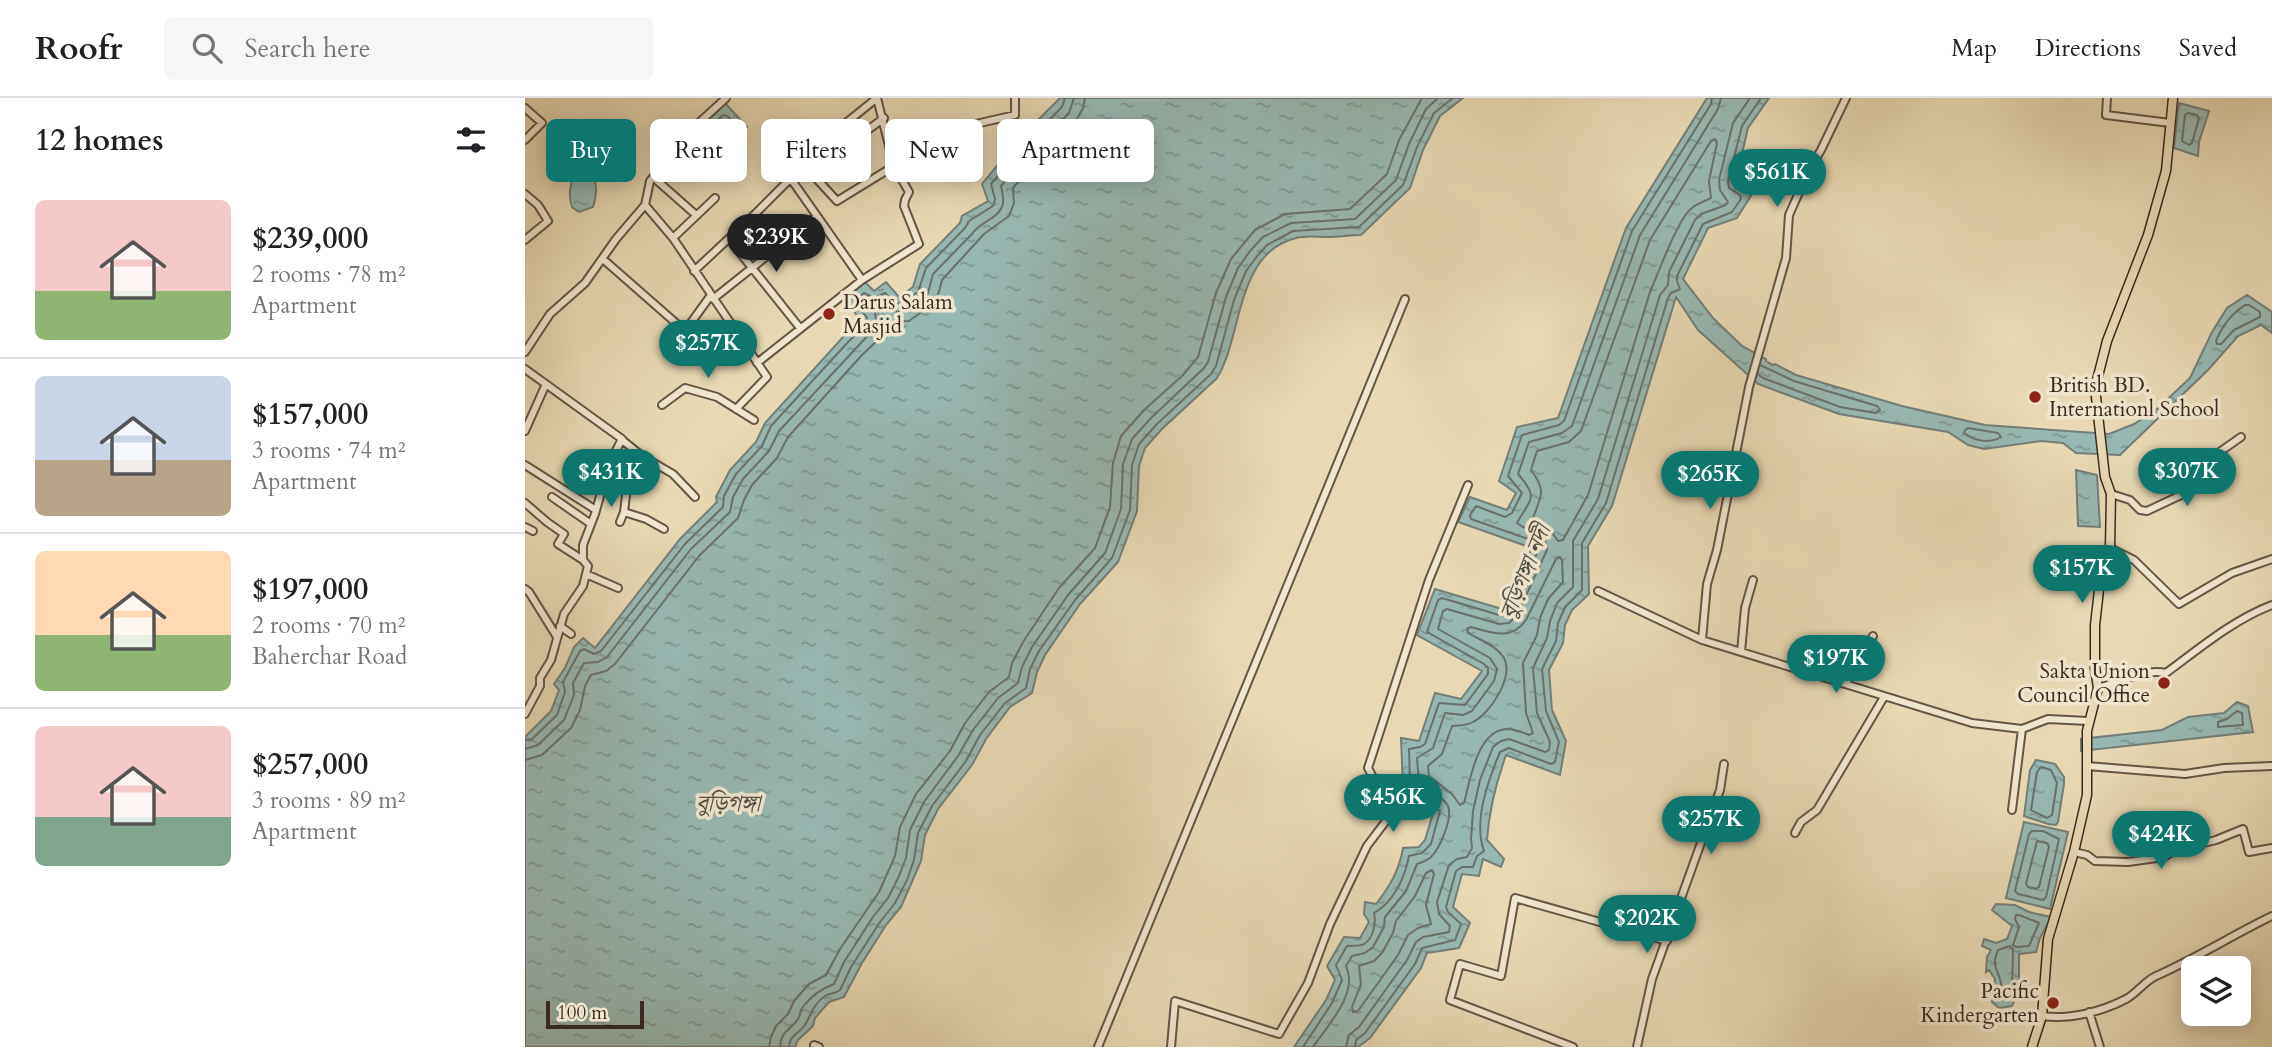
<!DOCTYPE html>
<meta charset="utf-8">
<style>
:root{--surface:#fff;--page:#f6f6f6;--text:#202124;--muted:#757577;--line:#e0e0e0;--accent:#0f766e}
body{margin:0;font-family:Cardo,"Noto Serif Bengali",serif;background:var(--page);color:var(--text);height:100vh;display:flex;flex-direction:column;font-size:26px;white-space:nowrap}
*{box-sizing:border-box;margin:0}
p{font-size:23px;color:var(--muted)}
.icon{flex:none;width:38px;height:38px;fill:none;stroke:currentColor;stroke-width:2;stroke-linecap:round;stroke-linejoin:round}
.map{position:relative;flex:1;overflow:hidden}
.details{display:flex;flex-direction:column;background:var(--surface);width:525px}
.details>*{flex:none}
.banner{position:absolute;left:21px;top:21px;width:665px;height:63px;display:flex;gap:14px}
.fabs{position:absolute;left:1656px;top:858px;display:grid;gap:14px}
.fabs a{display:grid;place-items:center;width:70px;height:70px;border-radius:10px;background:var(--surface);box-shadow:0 4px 18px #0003;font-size:35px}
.scale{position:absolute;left:21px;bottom:18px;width:98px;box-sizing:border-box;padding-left:7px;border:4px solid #3b2921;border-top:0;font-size:19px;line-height:24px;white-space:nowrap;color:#3b2921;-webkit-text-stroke:5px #f0e6ce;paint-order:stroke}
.price{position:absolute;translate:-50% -60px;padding:0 16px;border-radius:24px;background:var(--accent);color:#fff;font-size:23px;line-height:46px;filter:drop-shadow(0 2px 4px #0008)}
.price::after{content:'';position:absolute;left:50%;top:42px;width:21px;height:16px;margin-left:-10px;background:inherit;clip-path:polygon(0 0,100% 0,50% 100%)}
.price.selected{background:#222;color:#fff}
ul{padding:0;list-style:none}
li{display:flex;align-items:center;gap:21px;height:175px;padding:0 35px}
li+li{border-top:2px solid var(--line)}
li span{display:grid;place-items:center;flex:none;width:196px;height:140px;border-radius:10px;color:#555}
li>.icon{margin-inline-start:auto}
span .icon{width:84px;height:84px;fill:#fffc;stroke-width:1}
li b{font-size:30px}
h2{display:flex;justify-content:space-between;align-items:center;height:84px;padding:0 35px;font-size:30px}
.pill{padding:0 24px;border-radius:10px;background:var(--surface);box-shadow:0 4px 18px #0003;font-size:24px;line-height:63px}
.pill.selected{background:var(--accent);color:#fff}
header{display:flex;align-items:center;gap:42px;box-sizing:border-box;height:98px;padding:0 35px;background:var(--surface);border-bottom:2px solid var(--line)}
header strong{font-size:33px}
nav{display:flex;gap:38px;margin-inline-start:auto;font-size:24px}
.search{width:490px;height:63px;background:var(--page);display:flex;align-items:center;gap:18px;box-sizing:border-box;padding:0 24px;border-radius:10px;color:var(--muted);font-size:26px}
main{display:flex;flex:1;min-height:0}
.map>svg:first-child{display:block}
</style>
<header>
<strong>Roofr</strong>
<div class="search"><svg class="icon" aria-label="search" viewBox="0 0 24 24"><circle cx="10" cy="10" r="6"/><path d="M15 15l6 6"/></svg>Search here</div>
<nav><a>Map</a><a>Directions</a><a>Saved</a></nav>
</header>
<main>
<section class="details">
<h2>12 homes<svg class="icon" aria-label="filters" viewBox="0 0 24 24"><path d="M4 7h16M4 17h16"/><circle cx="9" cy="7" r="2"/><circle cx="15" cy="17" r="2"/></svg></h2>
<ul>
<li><span style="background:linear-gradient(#f6c9c9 65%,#8fb573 0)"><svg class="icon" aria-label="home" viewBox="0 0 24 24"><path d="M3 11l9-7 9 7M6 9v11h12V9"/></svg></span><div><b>$239,000</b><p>2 rooms · 78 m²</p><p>Apartment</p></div></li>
<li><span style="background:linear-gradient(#c9d6e8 60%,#b9a48a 0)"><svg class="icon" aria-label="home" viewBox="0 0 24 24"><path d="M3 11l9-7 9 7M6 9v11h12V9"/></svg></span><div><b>$157,000</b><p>3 rooms · 74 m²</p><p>Apartment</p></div></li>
<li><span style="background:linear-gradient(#ffd9b3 60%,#8fb573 0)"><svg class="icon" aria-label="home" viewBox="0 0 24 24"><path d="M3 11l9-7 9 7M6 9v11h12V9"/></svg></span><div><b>$197,000</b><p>2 rooms · 70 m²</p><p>Baherchar Road</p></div></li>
<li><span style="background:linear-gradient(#f6c9c9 65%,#7fa58c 0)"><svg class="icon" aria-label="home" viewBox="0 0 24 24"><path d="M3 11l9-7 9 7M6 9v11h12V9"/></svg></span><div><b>$257,000</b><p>3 rooms · 89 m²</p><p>Apartment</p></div></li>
</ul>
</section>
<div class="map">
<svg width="1747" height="949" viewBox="0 0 1747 949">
<defs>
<pattern id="water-ripples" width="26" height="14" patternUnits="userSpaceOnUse" patternTransform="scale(1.75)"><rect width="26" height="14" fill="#98b9b3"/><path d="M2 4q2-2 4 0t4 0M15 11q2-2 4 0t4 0" fill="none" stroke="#7d9691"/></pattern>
</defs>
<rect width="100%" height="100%" fill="#e8d9b4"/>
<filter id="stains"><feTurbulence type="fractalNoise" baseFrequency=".00286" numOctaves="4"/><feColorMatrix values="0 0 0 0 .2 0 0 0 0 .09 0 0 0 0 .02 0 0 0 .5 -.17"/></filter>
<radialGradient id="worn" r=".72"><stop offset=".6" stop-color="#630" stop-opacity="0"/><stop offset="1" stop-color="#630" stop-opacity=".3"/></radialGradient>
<path fill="url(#water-ripples)" stroke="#737f79" stroke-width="2" d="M535,0H938L915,18L898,52L885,90L836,137C825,137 814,139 803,139C793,139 782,137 771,140C710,155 718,238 692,280L637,331L620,350L614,368L612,413L593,464L555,506L520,557L512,574L507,595L485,609L461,641L447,667L413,711L400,737L396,763L376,809L361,827L337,865L319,899L304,904L290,920L288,928L273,942L270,949H0V639L26,613L34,592L29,586L40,570L49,549L58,540L70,550L155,441L192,404L191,399L205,372L231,344L240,325L319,238L336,223L320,201L340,184L349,193L361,184L374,199L388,189L395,166L435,125L437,118L463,103L457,86L494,41Z
M1182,0H1244L1223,30L1210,86L1227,96L1212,120L1183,130L1158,181L1188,220L1217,248L1241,261V263L1248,267L1250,266L1271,277L1377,308L1460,327L1584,336L1609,326L1631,312L1665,280L1687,234L1702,210L1722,197L1747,214V235L1736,227L1713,238L1683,272L1595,357L1551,355L1538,345L1516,343L1459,351L1443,347L1423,334L1314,316L1233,286L1173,232L1151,199L1087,408L1063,448L1064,496L1047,512L1040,527L1038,545L1024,572L1027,612L1041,643L1035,677L981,657C971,685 964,712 962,742L979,761L976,769L958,761L954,778L937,776L928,809L945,825L934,850L902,855L896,870L845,940L833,949H769L801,902L810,882L802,868L819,839L835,840L844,824L839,816L840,804L851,806C865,788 874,773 878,750L894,749L900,742L908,715L878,691L876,640L894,643L910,595L936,601L957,573L892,537L910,491L977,511L1007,450L933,424L945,399L982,412L991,395L974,383L992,329L1033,320L1101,130Z
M200,5L222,29L181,68L159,44Z
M1654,5L1684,13L1674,44L1673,58L1649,50Z
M59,67L64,68C72,83 73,94 68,109L54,114L47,109C42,95 46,75 59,67Z
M1551,372L1572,377L1575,429L1553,428Z
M1712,604L1723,608L1728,634L1556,653V641L1637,632L1663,619L1699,615Z
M1511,662L1530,666L1539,679V686L1533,724L1531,727L1523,726L1499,718L1505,672Z
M1499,724L1543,734L1525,811L1481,800Z
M1471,806L1490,807L1504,814L1526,819L1515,840L1511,854L1494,856V891L1487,908L1474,910L1467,904L1470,881L1464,872L1461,874L1462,859L1466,852L1457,848L1459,841L1471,845L1482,841L1487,828L1467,812Z"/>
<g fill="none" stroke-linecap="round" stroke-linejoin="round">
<path stroke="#6a716a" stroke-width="2" d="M1663,15L1672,17L1674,20L1667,45L1664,47L1657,43L1660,17Z
M198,17C203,17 211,25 211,30L184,55L180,56L171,46V43Z
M1190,41L1192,45L1184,83L1186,100C1180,103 1173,105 1167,110C1153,120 1133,176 1125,194L1063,397L1038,442L1033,443L1024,430L1008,420C1016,398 1022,393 1006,372L1012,353L1044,344L1056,333L1125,142L1186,43Z
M1720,207H1724L1735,214V219L1709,232L1696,246H1692L1691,243C1697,228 1706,216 1720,207Z
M1233,276L1238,280L1315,309L1351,315L1355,312L1352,308L1269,283L1235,267
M1443,330L1473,335L1476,339C1465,346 1449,343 1439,335L1440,332Z
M1035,459L1037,462L1038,484L1023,501L1015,520L1012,537L998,565L1001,615L1008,635L1004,637C997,634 990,631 982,631C952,632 945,683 939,705L935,707L927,696L904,678L903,668L917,656L927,628C934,627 941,628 948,624C965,616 989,579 979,560C972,548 955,542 943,535L942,531L946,529C967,535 986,543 1001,522L1031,461Z
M1712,613L1717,615L1718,627L1693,629V624L1702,621Z
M0,642L7,641L32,617L40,594L38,584L55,553L59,551L69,556L76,553L160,446L198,409L199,398L211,376L237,348L246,328L324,243L340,228L342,220L331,205V201L339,195L349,200L360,195L369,204L374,206L393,194L401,170L440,130L444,123L468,108L470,101L466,86L500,46L537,9L540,0
M0,651L13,647L39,622L49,597L48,585L59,565L73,564L82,559L166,451L205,414L208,399L218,381L244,353L254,333L348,232L351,222L349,210L358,207L368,213L377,214L397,202L403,195L408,176L447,136C454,124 476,120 478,105C479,99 477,93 476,88L507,51L544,15L549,0
M0,662L17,657L46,630L55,612L60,588L66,577L81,573L90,566L174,458L213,420L219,402L227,387L252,360L263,339L337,257L355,240L362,224L384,223L408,206L413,197L417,182L459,136L484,118L489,105L488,90L515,58L552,21L558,10L560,0
M1516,669L1526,672L1532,685L1527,717L1522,720L1506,712L1512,674Z
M1507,733H1518L1534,741L1521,799L1518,802L1493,796L1490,793L1504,736Z
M1512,743L1522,745L1524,749L1514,789L1511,791L1503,789L1501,786Z
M907,772L909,776L901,807L906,826L893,830L883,837L873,857L833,913L828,914L827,909L836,886L834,868L849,863L857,855L868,835L871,823L890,798L901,775Z
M1491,817H1494L1514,825L1504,848L1491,849L1488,847L1494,829L1490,821Z
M1485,848L1488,851L1487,890L1483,900L1478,902L1475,899C1481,874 1463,874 1473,852Z
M244,949L246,939L251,928L263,916L269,903L284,886L301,877L315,851L354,794L370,758L375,729L391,696L425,653L440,625L464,594L484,579L487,565L498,544L534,490L570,450L585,409L588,365L596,338L619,312L657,278L673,259L691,195L706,161L730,132L760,116L825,111L862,76L874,42L897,0
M255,949C256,931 266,933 273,921C275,918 275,914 277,910C286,898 295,891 309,886L319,864L348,819L363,800L374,778L381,760L385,732L399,704L433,658L448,632L473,600L493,585L497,569L507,549L543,497L580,455L596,411L598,366L607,341L626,320L679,270L683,264L701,199L713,170L725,153L738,139L766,125L830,121L871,82L884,46L901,11L913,0
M264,949C265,936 274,936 280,927C286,917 289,905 300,898C305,895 310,896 315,892L326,869L355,824L370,805L382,782L389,762L393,735L407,708L441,663L455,637L480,605L501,590L505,571L514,553L550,502L587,460L605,412L607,367L614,346L632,326L686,276L691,268L709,202L721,173L733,157L742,147L768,133L834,129L878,87L892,49L909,15L928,0
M778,949L807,905L817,882L811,867L822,848C826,847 834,849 839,846C849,840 851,824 849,815C869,804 880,779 884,758L897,755L906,746L915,713L885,687L884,651L895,649L900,646L914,605L940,607L963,576V570L959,566L902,534L913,502L917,500L974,517H980L984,513L1013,453V447L1009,443L946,421L945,417L951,408L980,419L987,415L997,395L983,378L997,337L1034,327L1039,323L1107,133L1186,6L1187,0
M788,949C803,927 834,895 821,868L827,858L840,855L848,849L859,829L860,819L881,793L892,766C897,764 902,763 906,759C915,750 928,720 923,708C918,698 902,690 894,683L892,660L908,650L920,615L938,617L947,613L969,583L972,571L965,560L913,531L918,513L922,511L974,526L984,525L992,517L1022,452C1021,433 1004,435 992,425C1006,400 1014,400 993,376L1004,344L1037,335L1047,328L1115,137L1193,11L1196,0
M821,949L824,937L834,929L882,862L891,844L898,839L924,834L925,828L914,816L912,804L924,767L932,761L942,759L947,750L946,741L948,713L955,682L968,649L976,643L984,641L1020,654L1024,652L1025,644L1012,615L1008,570L1022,540L1025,523L1032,505L1048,489V443L1073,401L1135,197L1143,187L1144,174L1170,122L1176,116L1201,107L1203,104L1195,92L1194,82L1208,25L1225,0
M830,949L831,942L840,935L890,866L897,850L930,842L936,826L923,814L921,809L931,773L937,769H948L952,758L959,753C948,723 963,683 975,654L984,650L1026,666L1030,664L1034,644L1021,613L1017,571L1031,543L1033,525L1040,509L1057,492V445L1081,405L1143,200L1146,195L1155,191L1152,183V178L1178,126L1207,114L1216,101L1215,97L1204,90L1203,83L1217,28L1236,0"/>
<g stroke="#665546" stroke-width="10">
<path id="minor" d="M1582,0L1581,17L1645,25
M0,10L17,25L0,42
M290,38L296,45L352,0
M372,74L427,42L429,31L490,17V0
M290,78L336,37L359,20
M128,79L171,117
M266,81L337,182
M0,96L13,107L23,123L0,142
M120,107L148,140L242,279L211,311
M148,140L190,100
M204,141L275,230
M79,162L160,233L186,197
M169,173L229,117L279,67L312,103L369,68
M188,201L292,118
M0,254L25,216L60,185L91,141L120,107L125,83L165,33L201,0
M232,265L337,182L394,146L379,108L380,102L384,94L369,68L352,0
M0,271L97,341L84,366L70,416L58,447V462L63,468L58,488L39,516L26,562L15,580V588L0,616
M137,307L160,290L192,299L229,322
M0,333L20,288
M96,341L117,358L148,376L170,399
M117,358L101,397L99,414L121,421L139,431
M0,367L71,412
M1586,396L1605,402L1615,412L1622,413L1656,397L1664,385L1666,374L1716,339
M27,399L66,426
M0,405L22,424L39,436L33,446L58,462
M95,424L99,414
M0,429L8,433
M1585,450L1609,462L1654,506L1707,475L1747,461
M61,476L93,490
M0,491L4,494L32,539
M1073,493L1177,542L1447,625L1497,631L1523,621L1563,623
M35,528L46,536
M1177,542L1182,486L1192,452L1224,289L1261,160L1264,117L1284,72L1296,52L1321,0
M1216,554L1220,510L1228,482
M1321,586L1348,538
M1573,590C1596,584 1619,570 1641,575C1675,550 1708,522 1747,507
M1562,668L1660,676L1699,670L1747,668
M1487,712L1497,631
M1270,735L1276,724L1292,712L1359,599
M1549,754L1562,757L1570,763L1603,764L1639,759L1650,752L1691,742L1718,731L1724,754L1747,750
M1564,914L1575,949
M1517,918C1544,922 1576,914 1601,901C1612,895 1620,883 1631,878C1671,860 1708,837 1747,818
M289,947L294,949
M573,949L880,201
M646,949L650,903L754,936L783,885L805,826L842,748L867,715L843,670L904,482L943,387
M1048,949L925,902L935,866L976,878L990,800L1142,843
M1112,949L1127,881L1195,692L1199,666"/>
</g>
<g stroke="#3b2921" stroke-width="11">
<path id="major" d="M1507,949L1517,918L1523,841L1549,754L1562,697V633L1573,590L1570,570V527L1574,492L1585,450L1586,396L1580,379L1570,290L1582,243L1623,137L1641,73L1648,0"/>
</g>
<use href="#minor" stroke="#f0e6ce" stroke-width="6"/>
<use href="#major" stroke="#e8d9b4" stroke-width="8"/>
</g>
<g fill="#8f2418" stroke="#f0e6ce" stroke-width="2.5">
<circle cx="304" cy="216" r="7"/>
<circle cx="1510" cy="299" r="7"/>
<circle cx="1639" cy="585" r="7"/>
<circle cx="1528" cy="905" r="7"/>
</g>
<g text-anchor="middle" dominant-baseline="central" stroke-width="7" stroke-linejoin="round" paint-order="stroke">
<g font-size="21" fill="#3b2921" stroke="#f0e6ce" text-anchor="start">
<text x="318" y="204">Darus Salam<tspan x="318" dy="24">Masjid</tspan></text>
<text x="1524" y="287">British BD.<tspan x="1524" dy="24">Internationl School</tspan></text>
<text x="1625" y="573" text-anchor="end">Sakta Union<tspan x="1625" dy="24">Council Office</tspan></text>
<text x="1514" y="893" text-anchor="end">Pacific<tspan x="1514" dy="24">Kindergarten</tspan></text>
</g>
<g font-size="23" font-style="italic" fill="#524d46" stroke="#f0e6ce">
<text transform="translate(1000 474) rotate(-68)">বুড়িগঙ্গা নদী</text>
<text x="203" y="705">বুড়িগঙ্গা</text>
</g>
</g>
<rect width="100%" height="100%" filter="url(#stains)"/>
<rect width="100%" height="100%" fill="url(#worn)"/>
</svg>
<div class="fabs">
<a><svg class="icon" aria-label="layers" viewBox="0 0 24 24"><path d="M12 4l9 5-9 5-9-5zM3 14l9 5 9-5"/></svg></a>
</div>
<div class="scale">100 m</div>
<b class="price" style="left:1252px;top:111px">$561K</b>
<b class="price selected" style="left:251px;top:176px">$239K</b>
<b class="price" style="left:183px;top:282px">$257K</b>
<b class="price" style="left:1662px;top:410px">$307K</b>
<b class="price" style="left:86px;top:411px">$431K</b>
<b class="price" style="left:1185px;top:413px">$265K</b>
<b class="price" style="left:1557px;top:507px">$157K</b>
<b class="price" style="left:1311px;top:597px">$197K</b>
<b class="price" style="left:868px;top:736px">$456K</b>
<b class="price" style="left:1186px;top:758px">$257K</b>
<b class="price" style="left:1636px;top:773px">$424K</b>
<b class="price" style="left:1122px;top:857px">$202K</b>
<div class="banner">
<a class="pill selected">Buy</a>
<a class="pill">Rent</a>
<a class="pill">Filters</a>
<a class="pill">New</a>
<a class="pill">Apartment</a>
</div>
</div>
</main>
